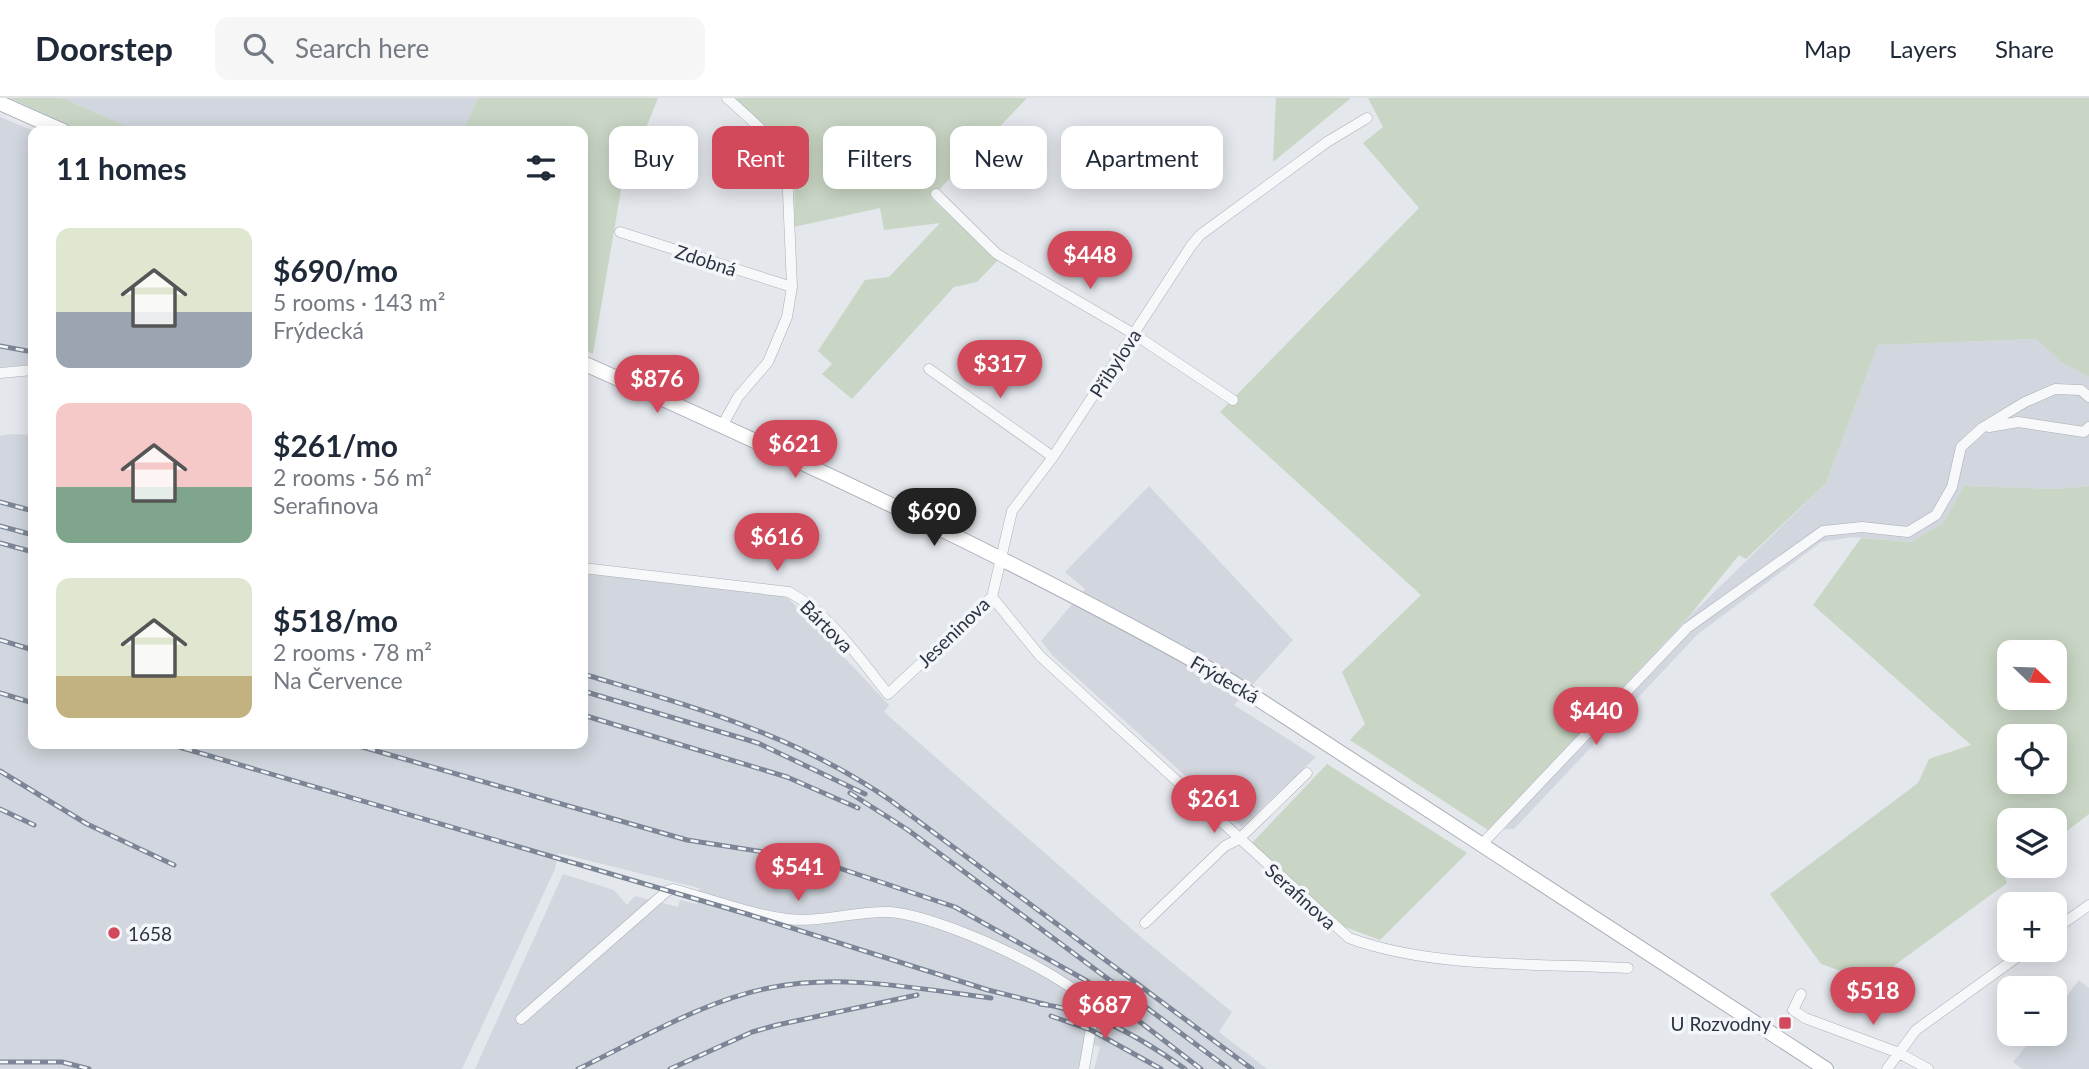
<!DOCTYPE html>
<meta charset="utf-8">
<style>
:root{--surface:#fff;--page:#f6f6f7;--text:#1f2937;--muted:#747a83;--line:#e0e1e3;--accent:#d1495b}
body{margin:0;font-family:Lato,sans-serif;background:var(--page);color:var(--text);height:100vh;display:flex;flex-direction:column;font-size:26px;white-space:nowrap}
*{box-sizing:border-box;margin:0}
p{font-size:23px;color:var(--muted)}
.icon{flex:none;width:38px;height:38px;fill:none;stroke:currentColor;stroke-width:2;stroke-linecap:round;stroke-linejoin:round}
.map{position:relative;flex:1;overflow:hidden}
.details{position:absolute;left:28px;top:28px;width:560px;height:623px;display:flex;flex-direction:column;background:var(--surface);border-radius:14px;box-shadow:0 4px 18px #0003}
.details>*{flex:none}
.guide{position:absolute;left:609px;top:28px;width:665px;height:63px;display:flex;gap:14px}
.needle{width:46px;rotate:113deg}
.controls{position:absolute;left:1997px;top:542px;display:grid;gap:14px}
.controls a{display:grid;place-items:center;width:70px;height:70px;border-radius:14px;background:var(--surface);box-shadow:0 4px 18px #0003;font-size:35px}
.price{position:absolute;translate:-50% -60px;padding:0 16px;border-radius:24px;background:var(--accent);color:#fff;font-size:23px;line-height:46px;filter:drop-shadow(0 2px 4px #0008)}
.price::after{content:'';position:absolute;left:50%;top:42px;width:21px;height:16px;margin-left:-10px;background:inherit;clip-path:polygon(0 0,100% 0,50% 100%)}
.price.on{background:#222;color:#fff}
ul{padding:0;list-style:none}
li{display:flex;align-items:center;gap:21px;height:175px;padding:0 28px}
li span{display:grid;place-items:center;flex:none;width:196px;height:140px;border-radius:14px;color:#555}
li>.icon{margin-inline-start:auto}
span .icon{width:84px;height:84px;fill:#fffc;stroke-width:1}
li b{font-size:30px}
h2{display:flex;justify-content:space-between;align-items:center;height:84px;padding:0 28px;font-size:30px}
.pill{padding:0 24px;border-radius:14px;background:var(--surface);box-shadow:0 4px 18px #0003;font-size:24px;line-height:63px}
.pill.on{background:var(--accent);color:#fff}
header{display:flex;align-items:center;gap:42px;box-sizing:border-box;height:98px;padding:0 35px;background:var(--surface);border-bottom:2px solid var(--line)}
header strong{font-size:33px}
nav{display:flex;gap:38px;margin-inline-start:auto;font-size:24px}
.search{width:490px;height:63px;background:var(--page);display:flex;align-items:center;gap:18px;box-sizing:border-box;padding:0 24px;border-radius:14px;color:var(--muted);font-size:26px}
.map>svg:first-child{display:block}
</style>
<header>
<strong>Doorstep</strong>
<div class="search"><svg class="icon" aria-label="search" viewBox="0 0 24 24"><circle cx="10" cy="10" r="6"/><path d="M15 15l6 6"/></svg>Search here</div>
<nav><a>Map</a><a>Layers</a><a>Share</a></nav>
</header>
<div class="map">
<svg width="2089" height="971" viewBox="0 0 2089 971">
<rect width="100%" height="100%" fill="#e4e7ec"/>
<path fill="#d2d6de" d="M62,0H478L463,33H138Z
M0,19L34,33L33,267L0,269Z
M2036,241L2061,264L2089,279V388L2059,391L1964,388L1943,425L1911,444L1853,439L1821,444L1698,536L1514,731L1488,732L1657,550L1826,385L1878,247Z
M11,336L33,337V646H583V475L777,495L789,501L889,607L884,614L1142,840L1232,914L1219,934L1267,971H1094L1100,949L1085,945L1078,971H475L563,776L614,792L627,807L635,798L678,809L680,802L697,806L699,790L558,755L555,771L462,971H0V338Z
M1149,388L1293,542L1234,607L1316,659L1242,729L1054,559L1041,543L1085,491L1065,474Z
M2079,882L2089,890V971H2022L2013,964L2036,936H2054L2055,913Z"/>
<path fill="#c9d6c5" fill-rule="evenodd" d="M10,0H62L138,33H80Z
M478,0H658L621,92L593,256L583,251V33H463Z
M727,0H1027L931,100L998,162L977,184L954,189L852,301L822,276L832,266L818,253L865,182L889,179L940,125L884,132L880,110L794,129L795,78L786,52Z
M1276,0H1351L1273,64Z
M1368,0H2089V279L2061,264L2036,241L1878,247L1826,385L1746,461L1739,457L1691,516L1488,732L1350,642L1365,626L1342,574L1421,497L1220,314L1419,110L1363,45L1383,29Z
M1964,388L2059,391L2089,388V716L2055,742L2054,723H2009V768H2018L2004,778L2007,785L1869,886L1864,868L1848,881L1844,874L1821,866L1770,796L1918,685L1929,661L1971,647L1813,507L1861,440L1911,444L1943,425ZM2009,555H2054V600H2009ZM2009,639H2054V684H2009Z
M1327,666L1467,755L1380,842L1342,828L1252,745Z"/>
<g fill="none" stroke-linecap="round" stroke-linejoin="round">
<g stroke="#a9aeb7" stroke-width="11">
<path id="street" d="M936,96L997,156L1134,236L1233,302
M620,134L792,189
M929,271L1053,359
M0,275L33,272
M722,328L738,299L768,264L787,219L792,189L787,71C776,40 751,22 727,0
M1989,329L2018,324L2084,334L2089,329
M583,470L789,494C830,516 859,560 888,596L992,499L1012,413L1053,359L1191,148L1200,137L1327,44L1367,20
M992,499L1040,558L1349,840C1434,871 1537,865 1628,870
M1482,746L1687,530L1823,433L1862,429L1908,434L1936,417L1952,389L1961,349L1982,330L2025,304L2055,291L2081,292L2089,299
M1145,825L1225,748L1239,741L1307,675
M2054,832L2089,807
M1801,896L1793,912L1805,920L1899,955L1928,971
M521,921L667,793L673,791C710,801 749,816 787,821C820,825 855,813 888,814C936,816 1058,872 1091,906L1093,919L1084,971
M1887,971L1916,932L2027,852"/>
</g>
<g stroke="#a9aeb7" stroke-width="16">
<path id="secondary" d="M0,5L63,33
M583,265C802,363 1023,465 1232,584L1826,971"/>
</g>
<use href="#street" stroke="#f7f8fa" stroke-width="10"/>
<use href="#secondary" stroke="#fff" stroke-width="14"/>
<g stroke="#7d8696" stroke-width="5">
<path id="rail" d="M0,248L33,254
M0,404L33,413
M0,428L33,437
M0,445L33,454
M0,542L33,552
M583,576C693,609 794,636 890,702L1252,971
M583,593L758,645L865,696
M0,595L33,605
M583,617L787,679L858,710
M169,646L747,816L988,892L1048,907
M352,646L687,742L815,762L955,809L1087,883L1201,971
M0,673L87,726L174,767
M850,695L908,732L1229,971
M0,711L34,727
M1040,906C1095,913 1140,939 1185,971
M1051,918L1091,932L1161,971
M0,964H62L89,971
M578,971C637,943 705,902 769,890C841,875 919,891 991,900
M670,971L752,934L777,927L917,897"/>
</g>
<use href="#rail" stroke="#f4f6f9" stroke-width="2.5" stroke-dasharray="8" stroke-linecap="butt"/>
</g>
<g fill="#d1495b" stroke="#f4f6f9" stroke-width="2.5">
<circle cx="114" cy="835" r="7"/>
<rect x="1778" y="918" width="14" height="14" rx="3.5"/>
</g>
<g text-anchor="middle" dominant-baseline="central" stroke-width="7" stroke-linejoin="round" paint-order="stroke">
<g font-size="19" fill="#2b3445" stroke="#f4f6f9">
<text transform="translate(706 162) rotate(18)">Zdobná</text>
<text transform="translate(1115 265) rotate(-57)">Přibylova</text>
<text transform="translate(827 528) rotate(45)">Bártova</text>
<text transform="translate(953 534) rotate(-44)">Jeseninova</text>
<text transform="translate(1225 581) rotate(30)">Frýdecká</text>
<text transform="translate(1301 798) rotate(42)">Serafinova</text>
</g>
<g font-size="19" fill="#2b3445" stroke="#f4f6f9" text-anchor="start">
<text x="128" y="835">1658</text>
<text x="1771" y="925" text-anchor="end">U Rozvodny</text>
</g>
</g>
</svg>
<div class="controls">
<a><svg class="needle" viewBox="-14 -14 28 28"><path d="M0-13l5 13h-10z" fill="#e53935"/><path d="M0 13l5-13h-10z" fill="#747a83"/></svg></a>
<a><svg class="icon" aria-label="locate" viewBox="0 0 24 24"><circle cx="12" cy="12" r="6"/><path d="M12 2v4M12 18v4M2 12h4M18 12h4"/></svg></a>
<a><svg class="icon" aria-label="layers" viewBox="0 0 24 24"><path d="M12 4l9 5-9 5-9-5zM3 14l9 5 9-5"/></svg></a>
<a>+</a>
<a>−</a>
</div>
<b class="price" style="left:1090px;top:193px">$448</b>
<b class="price" style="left:1000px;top:302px">$317</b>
<b class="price" style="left:657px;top:317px">$876</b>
<b class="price" style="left:795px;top:382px">$621</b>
<b class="price on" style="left:934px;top:450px">$690</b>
<b class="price" style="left:777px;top:475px">$616</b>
<b class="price" style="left:1596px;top:649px">$440</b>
<b class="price" style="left:1214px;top:737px">$261</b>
<b class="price" style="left:798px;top:805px">$541</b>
<b class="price" style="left:1873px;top:929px">$518</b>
<b class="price" style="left:1105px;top:943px">$687</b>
<div class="guide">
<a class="pill">Buy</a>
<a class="pill on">Rent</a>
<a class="pill">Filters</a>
<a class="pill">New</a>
<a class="pill">Apartment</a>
</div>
<section class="details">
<h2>11 homes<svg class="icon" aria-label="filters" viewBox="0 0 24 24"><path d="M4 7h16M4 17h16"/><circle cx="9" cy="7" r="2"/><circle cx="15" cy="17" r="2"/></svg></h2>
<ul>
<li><span style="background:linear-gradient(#dfe7d0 60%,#9aa5b1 0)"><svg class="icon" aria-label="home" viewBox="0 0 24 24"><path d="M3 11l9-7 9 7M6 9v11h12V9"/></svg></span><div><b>$690/mo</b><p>5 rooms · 143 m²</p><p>Frýdecká</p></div></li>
<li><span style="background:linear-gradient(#f6c9c9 60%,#7fa58c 0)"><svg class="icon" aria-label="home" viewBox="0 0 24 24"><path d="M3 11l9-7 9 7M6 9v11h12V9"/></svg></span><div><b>$261/mo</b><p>2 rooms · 56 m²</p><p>Serafinova</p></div></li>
<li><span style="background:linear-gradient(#dfe7d0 70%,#c2b280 0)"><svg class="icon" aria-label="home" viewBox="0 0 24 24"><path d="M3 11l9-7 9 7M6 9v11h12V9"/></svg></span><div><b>$518/mo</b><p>2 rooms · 78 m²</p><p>Na Července</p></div></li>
</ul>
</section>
</div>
